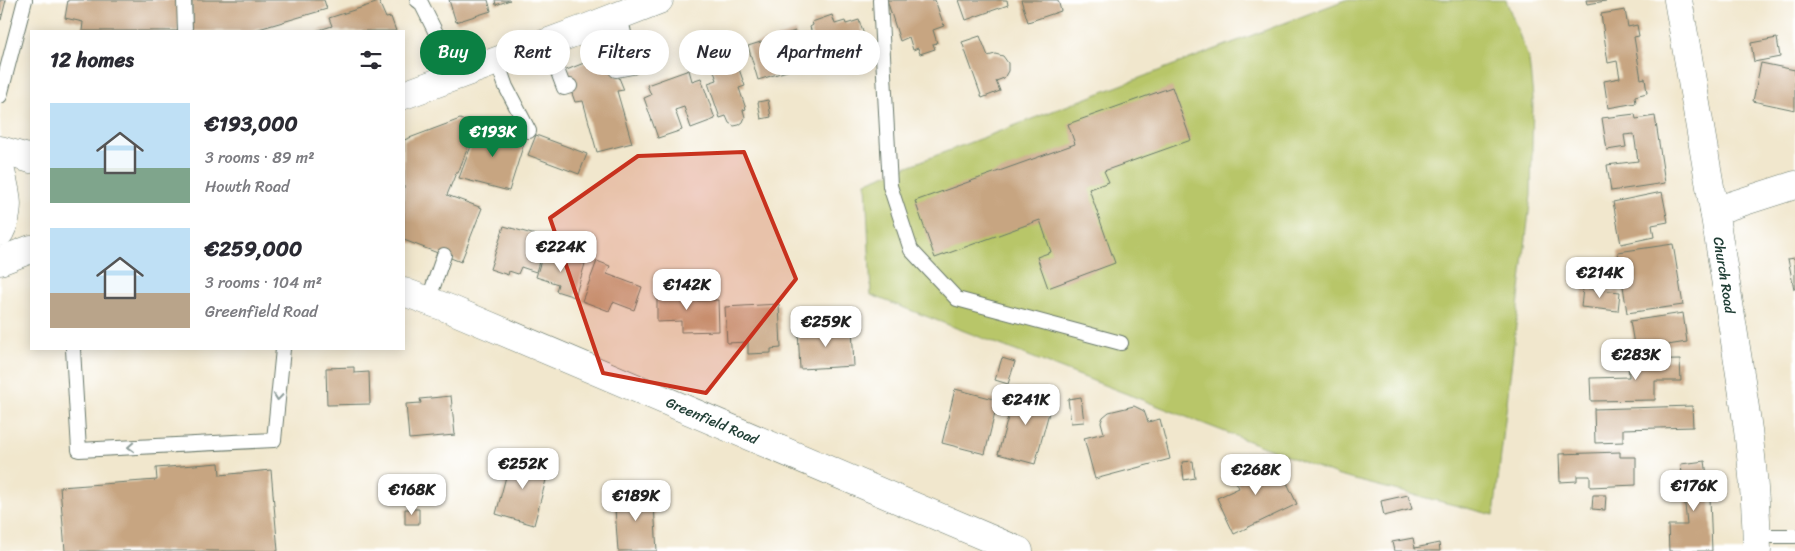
<!DOCTYPE html>
<meta charset="utf-8">
<style>
:root{--surface:#fff;--page:#f2f2f3;--text:#2b2b33;--muted:#7c7c81;--accent:#0b8043}
body{margin:0;font-family:Sriracha,sans-serif;background:var(--page);color:var(--text);height:100vh;display:flex;flex-direction:column;font-size:19px;white-space:nowrap}
*{box-sizing:border-box;margin:0}
p{font-size:16px;color:var(--muted)}
.icon{flex:none;width:28px;height:28px;fill:none;stroke:currentColor;stroke-width:2;stroke-linecap:round;stroke-linejoin:round}
.map{position:relative;flex:1;overflow:hidden}
.side{position:absolute;left:30px;top:30px;width:375px;height:320px;display:flex;flex-direction:column;background:var(--surface);border-radius:0px;box-shadow:0 2px 12px #0003}
.side>*{flex:none}
.top-card{position:absolute;left:420px;top:30px;width:475px;height:45px;display:flex;gap:10px}
.price{position:absolute;translate:-50% -42px;padding:0 11px;border-radius:10px;background:#fff;color:#222;font-size:16px;line-height:32px;filter:drop-shadow(0 1px 2px #0008)}
.price::after{content:'';position:absolute;left:50%;top:30px;width:15px;height:11px;margin-left:-8px;background:inherit;clip-path:polygon(0 0,100% 0,50% 100%)}
.price.active{background:var(--accent);color:#fff}
ul{padding:0;list-style:none}
li{display:flex;align-items:center;gap:15px;height:125px;padding:0 20px}
li span{display:grid;place-items:center;flex:none;width:140px;height:100px;border-radius:0px;color:#555}
li>.icon{margin-inline-start:auto}
span .icon{width:60px;height:60px;fill:#fffc;stroke-width:1}
li b{font-size:21px}
h2{display:flex;justify-content:space-between;align-items:center;height:60px;padding:0 20px;font-size:21px}
.chip{padding:0 18px;border-radius:22px;background:var(--surface);box-shadow:0 2px 12px #0003;font-size:18px;line-height:45px}
.chip.active{background:var(--accent);color:#fff}
.map>svg:first-child{display:block}
</style>
<div class="map">
<svg width="1795" height="551" viewBox="0 0 1795 551">
<rect width="100%" height="100%" fill="#fff"/>
<filter id="ink" filterUnits="userSpaceOnUse"><feTurbulence type="fractalNoise" baseFrequency=".02" numOctaves="2"/><feDisplacementMap in="SourceGraphic" scale="10" xChannelSelector="R" yChannelSelector="G"/><feConvolveMatrix kernelMatrix="1 2 1 2 8 2 1 2 1" color-interpolation-filters="sRGB"/></filter>
<filter id="wash" filterUnits="userSpaceOnUse"><feTurbulence type="fractalNoise" baseFrequency=".0096" numOctaves="4" result="noise"/><feDisplacementMap in="SourceGraphic" scale="20" xChannelSelector="R" yChannelSelector="G"/><feGaussianBlur stdDeviation="1.12" result="paint"/><feColorMatrix in="noise" values="0 0 0 0 0 0 0 0 0 0 0 0 0 0 0 0 0 1.4 0 .05"/><feComposite in="paint" operator="in"/></filter>
<g filter="url(#wash)">
<rect width="100%" height="100%" fill="#f1e7cd"/>
<path fill="#b8c669" stroke="#6c824e" d="M1345,0H1506L1529,60L1533,98L1531,195L1494,515L1339,476L871,295L866,182Z"/>
<g id="blocks">
<path fill="#c7a581" d="M0,0H6L1,20H0Z
M68,0H182L178,31H82L83,22L65,18Z
M192,0H324L327,9L252,31H192Z
M449,0H488L491,11L456,22Z
M495,0H510L496,5Z
M887,0H935L944,26L933,30L937,43L933,44L935,49L920,54L918,48L913,50L909,37L900,41Z
M959,0H1007L1008,5L966,20Z
M1021,0H1058L1061,11L1028,22Z
M1586,0H1606V1L1587,4Z
M379,2L386,18L391,17L396,31H316L332,26L329,18Z
M1625,10L1628,27L1637,25L1639,36L1634,37L1641,79L1645,78L1647,93L1635,96L1636,103L1608,108L1604,81L1620,78L1617,61L1608,63L1601,14Z
M832,15L835,24L845,21L846,24L859,20L866,41L820,57L810,27L813,25L812,22Z
M795,31L806,65L758,80L748,46L767,40L770,48L779,45L777,37Z
M980,36L988,56L995,54L1003,56L1008,63V71L1004,78L996,81L1000,91L982,98L962,42Z
M1777,38L1780,57L1754,62L1751,43Z
M609,53L624,90L617,91L632,143L597,152L583,101L575,102L564,71Z
M734,55L745,86L739,88L746,109L743,110L745,117L743,122L739,125L734,126L729,123L726,116L720,118L708,83L717,80L711,63Z
M1761,63L1795,70V110L1753,101Z
M689,70L692,81L701,78L715,119L691,128L684,107L675,110L682,130L658,138L644,98L651,95L647,85Z
M1172,87L1191,140L1104,171L1109,182L1089,189L1115,263L1048,288L1037,257L1051,252L1040,220L935,258L915,201L1075,144L1068,124Z
M768,100L771,117L761,119L758,102Z
M1635,114L1636,119L1655,116L1665,183L1611,191L1607,165L1638,161L1634,134L1624,135L1626,147L1607,150L1602,118Z
M460,119L476,126L458,173H456L447,195L482,208L461,262L404,240V140Z
M479,125L497,131L498,125L508,128L516,131L515,136L525,140L509,191L459,178Z
M536,135L587,154L579,174L528,155Z
M1662,192L1668,222L1652,225L1654,237L1621,244L1613,202Z
M504,226L546,238L536,272L521,267L518,274L509,271L508,275L490,269Z
M1673,244L1683,305L1627,313L1618,252Z
M544,251L585,264L575,297L556,291L558,284L536,277Z
M1795,258V289H1794L1788,259Z
M597,261L610,266L607,274L642,287L634,310L613,302L609,311L582,301Z
M682,285V301L718,300L719,331L681,332V321L657,322V286Z
M1583,288L1620,292L1618,311L1581,307Z
M779,304L781,348L771,349V353L748,354V342L727,343L725,307Z
M1683,313L1687,342L1635,350L1630,321Z
M852,328L854,366L800,369L798,330Z
M1002,358L1015,362L1008,384L995,380Z
M1680,360L1681,381H1655V400L1591,401L1590,378L1629,377L1628,361Z
M354,367V373L369,372L370,404L327,405L326,368Z
M1016,388L1053,398L1035,464L998,454Z
M955,389L998,400L985,454L942,443Z
M451,396L455,435L409,439L406,404L421,403L420,399Z
M1081,397L1084,422L1071,423L1068,399Z
M1134,406L1144,411L1148,422L1160,419L1170,459L1095,479L1084,438L1104,433L1101,422L1103,417L1109,412Z
M1692,406L1693,427L1623,429V442L1595,443L1594,409Z
M1620,452V457H1636V485L1590,487V476H1577V481L1560,482L1559,454Z
M512,454L550,465L534,525L496,514Z
M1263,456L1271,473L1280,468L1297,504L1234,534L1217,498L1239,488L1231,471Z
M1193,461L1195,478L1184,480L1182,462Z
M1705,461L1710,498L1712,551H1669L1668,525H1687L1681,464Z
M219,463L220,475L271,470L278,551H65L60,487L157,480L156,468Z
M653,491L657,551H618L614,494Z
M1408,495L1412,509L1384,516L1381,501Z
M1593,495H1606L1605,510L1592,509Z
M405,509H419V524H405Z
M1413,538L1415,548L1439,543L1440,551H1394L1392,542Z"/>
</g>
</g>
<g filter="url(#ink)">
<use href="#blocks" fill-opacity="0" stroke="#68786a" stroke-width="1"/>
<g fill="none" stroke-linecap="round" stroke-linejoin="round">
<g stroke="#68786a" stroke-width="16">
<path id="lane" d="M184,0L185,31
M417,0L421,3L436,33L451,77
M880,0L890,186L911,250L957,299L1121,343
M547,43L564,88L570,86
M497,61L506,87L529,131
M616,70L632,67L620,16
M0,96L25,0
M428,301L444,255
M73,349L79,450L274,440L283,349
M1757,536H1795"/>
</g>
<g stroke="#68786a" stroke-width="29">
<g id="street">
<path id="s1" d="M1678,0C1696,103 1714,207 1730,310C1743,392 1756,468 1757,551"/>
<path d="M1714,211L1795,185"/>
</g>
</g>
<g stroke="#68786a" stroke-width="29">
<g id="secondary">
<path d="M404,95L587,28L659,0"/>
<path d="M0,150L31,159"/>
<path d="M0,168C6,192 12,209 0,232"/>
<path d="M0,261L31,249"/>
<path id="s2" d="M404,292L450,309L1019,551"/>
</g>
</g>
<use href="#lane" stroke="#fff" stroke-width="14"/>
<use href="#street" stroke="#fff" stroke-width="28"/>
<use href="#secondary" stroke="#fff" stroke-width="28"/>
</g>
<defs><path id="oneway-chevron" d="M-2-3.5L2.5 0L-2 3.5" fill="none" stroke-width="1.6" stroke-linecap="round" stroke-linejoin="round" transform="scale(1.25)"/></defs>
<g stroke="#8f9e9a">
<use href="#oneway-chevron" transform="translate(278 397) rotate(96)"/>
<use href="#oneway-chevron" transform="translate(131 447) rotate(177)"/>
</g>
</g>
<path fill="#c8321e" fill-opacity="0.2" stroke="#c8321e" stroke-width="4" stroke-linejoin="round" d="M744,152L796,279L706,393L603,373L550,218L638,156Z"/>
<g text-anchor="middle" dominant-baseline="central" stroke-width="4" stroke-linejoin="round" paint-order="stroke">
<g font-size="14" fill="#1f3d34" stroke="#fff">
<text stroke="none"><textPath href="#s1" startOffset="279">Church Road</textPath></text>
<text stroke="none"><textPath href="#s2" startOffset="334">Greenfield Road</textPath></text>
</g>
</g>
</svg>
<b class="price active" style="left:493px;top:158px">€193K</b>
<b class="price" style="left:561px;top:273px">€224K</b>
<b class="price" style="left:1600px;top:299px">€214K</b>
<b class="price" style="left:687px;top:311px">€142K</b>
<b class="price" style="left:826px;top:348px">€259K</b>
<b class="price" style="left:1636px;top:381px">€283K</b>
<b class="price" style="left:1026px;top:426px">€241K</b>
<b class="price" style="left:523px;top:490px">€252K</b>
<b class="price" style="left:1256px;top:496px">€268K</b>
<b class="price" style="left:1694px;top:512px">€176K</b>
<b class="price" style="left:412px;top:516px">€168K</b>
<b class="price" style="left:636px;top:522px">€189K</b>
<div class="top-card">
<a class="chip active">Buy</a>
<a class="chip">Rent</a>
<a class="chip">Filters</a>
<a class="chip">New</a>
<a class="chip">Apartment</a>
</div>
<section class="side">
<h2>12 homes<svg class="icon" aria-label="filters" viewBox="0 0 24 24"><path d="M4 7h16M4 17h16"/><circle cx="9" cy="7" r="2"/><circle cx="15" cy="17" r="2"/></svg></h2>
<ul>
<li><span style="background:linear-gradient(#bfe0f5 65%,#7fa58c 0)"><svg class="icon" aria-label="home" viewBox="0 0 24 24"><path d="M3 11l9-7 9 7M6 9v11h12V9"/></svg></span><div><b>€193,000</b><p>3 rooms · 89 m²</p><p>Howth Road</p></div></li>
<li><span style="background:linear-gradient(#bfe0f5 65%,#b9a48a 0)"><svg class="icon" aria-label="home" viewBox="0 0 24 24"><path d="M3 11l9-7 9 7M6 9v11h12V9"/></svg></span><div><b>€259,000</b><p>3 rooms · 104 m²</p><p>Greenfield Road</p></div></li>
</ul>
</section>
</div>
